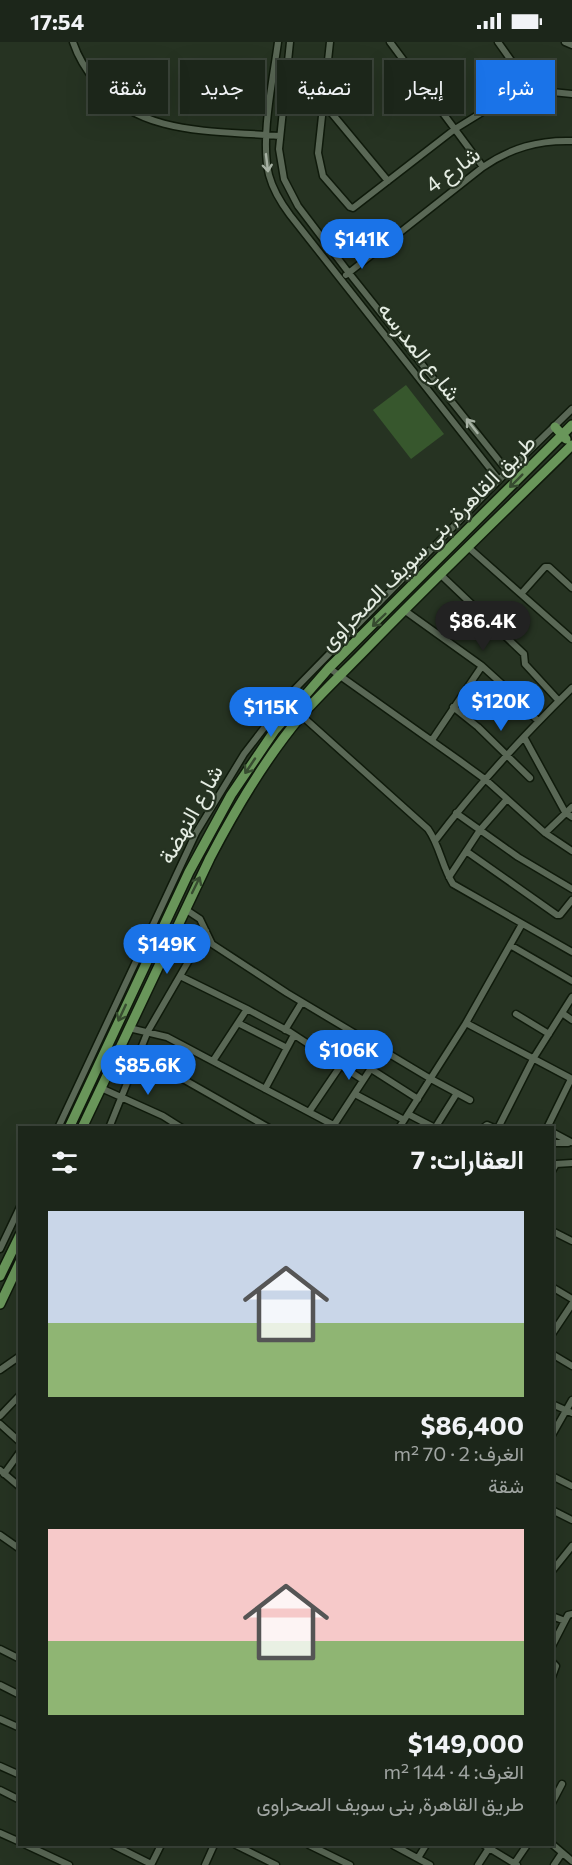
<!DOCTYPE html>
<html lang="ar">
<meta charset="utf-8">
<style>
:root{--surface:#1c261a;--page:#293227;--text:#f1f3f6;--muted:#a0a5a2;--line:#3a4339;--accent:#1a73e8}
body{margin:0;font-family:Commissioner,Vazirmatn,sans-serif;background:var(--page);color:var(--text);direction:rtl;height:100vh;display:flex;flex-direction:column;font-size:22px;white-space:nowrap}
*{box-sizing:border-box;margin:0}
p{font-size:20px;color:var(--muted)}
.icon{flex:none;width:33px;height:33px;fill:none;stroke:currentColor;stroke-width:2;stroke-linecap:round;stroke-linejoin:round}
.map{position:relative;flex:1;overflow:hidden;direction:ltr}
.drawer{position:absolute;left:18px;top:1084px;width:536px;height:720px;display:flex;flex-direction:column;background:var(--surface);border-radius:0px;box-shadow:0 6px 24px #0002,0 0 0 2px var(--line);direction:rtl}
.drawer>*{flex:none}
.guide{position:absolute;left:18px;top:18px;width:537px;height:54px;direction:rtl;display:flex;gap:12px}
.price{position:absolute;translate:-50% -51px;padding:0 14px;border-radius:21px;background:var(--accent);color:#fff;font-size:20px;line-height:39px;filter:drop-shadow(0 2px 3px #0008)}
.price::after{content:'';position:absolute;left:50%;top:36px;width:18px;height:14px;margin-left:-9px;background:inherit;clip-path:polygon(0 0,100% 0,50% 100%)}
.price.selected{background:#222;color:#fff}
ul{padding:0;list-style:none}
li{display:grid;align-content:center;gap:12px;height:318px;padding:0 30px}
li span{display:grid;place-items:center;height:186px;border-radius:0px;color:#555}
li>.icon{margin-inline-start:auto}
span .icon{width:108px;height:108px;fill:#fffc;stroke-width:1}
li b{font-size:26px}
h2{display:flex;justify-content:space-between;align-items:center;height:72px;padding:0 30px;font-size:26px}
.tag{padding:0 21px;border-radius:0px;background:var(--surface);box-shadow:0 6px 24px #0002,0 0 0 2px var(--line);font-size:21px;line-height:54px}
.tag.selected{background:var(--accent);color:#fff}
.status{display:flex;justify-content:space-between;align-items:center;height:42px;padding:0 30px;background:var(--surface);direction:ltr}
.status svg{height:16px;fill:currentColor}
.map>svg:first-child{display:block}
</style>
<div class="status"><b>17:54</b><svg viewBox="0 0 49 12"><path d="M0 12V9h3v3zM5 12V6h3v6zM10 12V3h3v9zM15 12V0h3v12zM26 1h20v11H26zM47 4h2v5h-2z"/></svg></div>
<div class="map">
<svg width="572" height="1823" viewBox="0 0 572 1823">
<rect width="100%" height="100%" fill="#263322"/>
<path fill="#37572d" d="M406,343L444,392L411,417L373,368Z"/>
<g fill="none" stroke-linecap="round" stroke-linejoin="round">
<g stroke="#0f1a0b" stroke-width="9">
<path id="minor" d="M73,0C78,15 86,28 96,40C141,95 215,88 279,94
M278,0C273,38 260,97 269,133C273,148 281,161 290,173L499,438
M290,0L279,107L284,137L298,164L349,231L508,430
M330,0L318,111L323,134L350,165L353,166L455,87L489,66L532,48L572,52
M390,0L483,125
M498,0L525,38L527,49
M565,0L572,3
M324,62L388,139
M346,233L483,125C511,106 538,98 572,99
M468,505L572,597
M441,533L524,612L525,622L559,659
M521,552L545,525H549L572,546
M404,568L482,624L503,643L538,679
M329,626L460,719L486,738L545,791L572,765
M453,665L478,685L530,736
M302,674L428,787C440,804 442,825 453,842L572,910
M524,695L565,770L572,775
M432,698L482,624
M456,771L518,815L572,847
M545,791L572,809
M435,799C476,745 523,694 572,646
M466,809L557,873H560L572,858
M449,835L480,788L507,757
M185,867L200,877L212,902L287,951L431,1037L470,1058
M510,903L572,939
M180,934L247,967L290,990L363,1038
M562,971L572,978
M516,972L549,992
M238,981L287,1006
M466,981L572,1037
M129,986L167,995L339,1086
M285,988L302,960
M139,1012L269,1086
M213,1019L247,967
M371,1027L418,1057
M101,1046L163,1074L182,1086
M265,1047L294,993
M355,1052L404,1078
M309,1070L341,1023
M408,1072L435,1086L457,1051
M334,1083L383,1008
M58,1086L196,791L244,712L291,651L499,438L572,367
M109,1086L148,989L206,889
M399,1086L466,981L522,882
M483,1086L487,1083L494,1086
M498,1086L533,1017L572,955
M547,1086L571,1037
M552,1090L571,1100
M552,1101H568
M552,1129L556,1122L572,1121
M552,1189L572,1199
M0,1207L20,1165
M552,1245L572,1257
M552,1292L572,1262
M552,1312L572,1324
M0,1328L20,1314
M552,1362L572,1371
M0,1374L20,1353
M0,1382L20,1400
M552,1393L572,1358
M0,1428L20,1445
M4,1432L20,1410
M552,1434L572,1444
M552,1468L572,1478
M0,1493L20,1507
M552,1529L572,1504
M552,1574L565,1579
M552,1604L568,1573L572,1572
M0,1607L20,1617
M552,1620L556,1624L552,1635
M0,1643L20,1653
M0,1677L20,1686
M0,1724L20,1733
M0,1748L20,1758
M552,1761L562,1742
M0,1791L20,1800
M552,1802L572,1819
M26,1803L69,1823
M113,1803L151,1822
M236,1803L276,1823
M309,1803L350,1823
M393,1803L430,1823
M484,1803L517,1823
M418,1816L426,1803
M514,1822L527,1803
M151,1823L161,1803
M205,1823L214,1803
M478,1823L489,1806
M554,1823L562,1811"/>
</g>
<g stroke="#0f1a0b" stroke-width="12">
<path id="primary" d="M555,385L566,397
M69,1086L189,830L231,753L275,688L329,626L572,383
M82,1086L210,816C236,766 265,717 301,674C323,649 348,626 371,602C437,534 505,469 572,403
M0,1234L20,1193
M0,1262L20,1220"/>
</g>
<use href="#minor" stroke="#5a6856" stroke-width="6"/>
<use href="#primary" stroke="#69965a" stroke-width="9"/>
</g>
<defs><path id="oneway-shaft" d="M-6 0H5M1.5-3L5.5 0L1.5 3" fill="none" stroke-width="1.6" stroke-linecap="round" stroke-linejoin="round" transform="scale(1.5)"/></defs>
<g stroke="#a6b1a3">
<use href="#oneway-shaft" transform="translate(267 121) rotate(83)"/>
<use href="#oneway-shaft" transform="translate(472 384) rotate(-128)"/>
</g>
<g stroke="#374c30">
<use href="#oneway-shaft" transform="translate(516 439) rotate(135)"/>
<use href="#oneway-shaft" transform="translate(379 578) rotate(136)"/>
<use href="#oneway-shaft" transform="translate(250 724) rotate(124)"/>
<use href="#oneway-shaft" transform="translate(196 843) rotate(-64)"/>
<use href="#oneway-shaft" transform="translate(122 971) rotate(115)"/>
</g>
<g text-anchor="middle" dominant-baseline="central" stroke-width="4.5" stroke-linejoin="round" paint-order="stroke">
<g font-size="22" fill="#e4ece2" stroke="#263322">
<text transform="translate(452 127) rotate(-37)">شارع 4</text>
<text transform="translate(420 309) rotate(52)">شارع المدرسه</text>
<text transform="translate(427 500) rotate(-45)">طريق القاهرة, بنى سويف الصحراوى</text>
<text transform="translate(190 772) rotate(-61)">شارع النهضة</text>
</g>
</g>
</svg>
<b class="price" style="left:362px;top:228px">$141K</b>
<b class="price selected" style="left:483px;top:610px">$86.4K</b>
<b class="price" style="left:501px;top:690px">$120K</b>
<b class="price" style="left:271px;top:696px">$115K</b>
<b class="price" style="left:167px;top:933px">$149K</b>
<b class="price" style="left:349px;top:1039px">$106K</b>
<b class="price" style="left:148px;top:1054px">$85.6K</b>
<div class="guide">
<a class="tag selected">شراء</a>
<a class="tag">إيجار</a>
<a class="tag">تصفية</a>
<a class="tag">جديد</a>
<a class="tag">شقة</a>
</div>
<section class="drawer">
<h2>العقارات: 7<svg class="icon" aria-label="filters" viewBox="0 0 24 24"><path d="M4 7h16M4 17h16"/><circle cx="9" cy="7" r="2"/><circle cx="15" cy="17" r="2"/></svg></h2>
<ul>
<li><span style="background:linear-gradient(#c9d6e8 60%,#8fb573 0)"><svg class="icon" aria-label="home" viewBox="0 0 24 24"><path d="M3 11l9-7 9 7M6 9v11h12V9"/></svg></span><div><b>$86,400</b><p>الغرف: 2 · 70 m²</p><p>شقة</p></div></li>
<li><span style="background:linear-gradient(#f6c9c9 60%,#8fb573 0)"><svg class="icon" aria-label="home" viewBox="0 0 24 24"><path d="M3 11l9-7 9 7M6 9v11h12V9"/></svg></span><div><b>$149,000</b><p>الغرف: 4 · 144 m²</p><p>طريق القاهرة, بنى سويف الصحراوى</p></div></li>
</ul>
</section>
</div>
